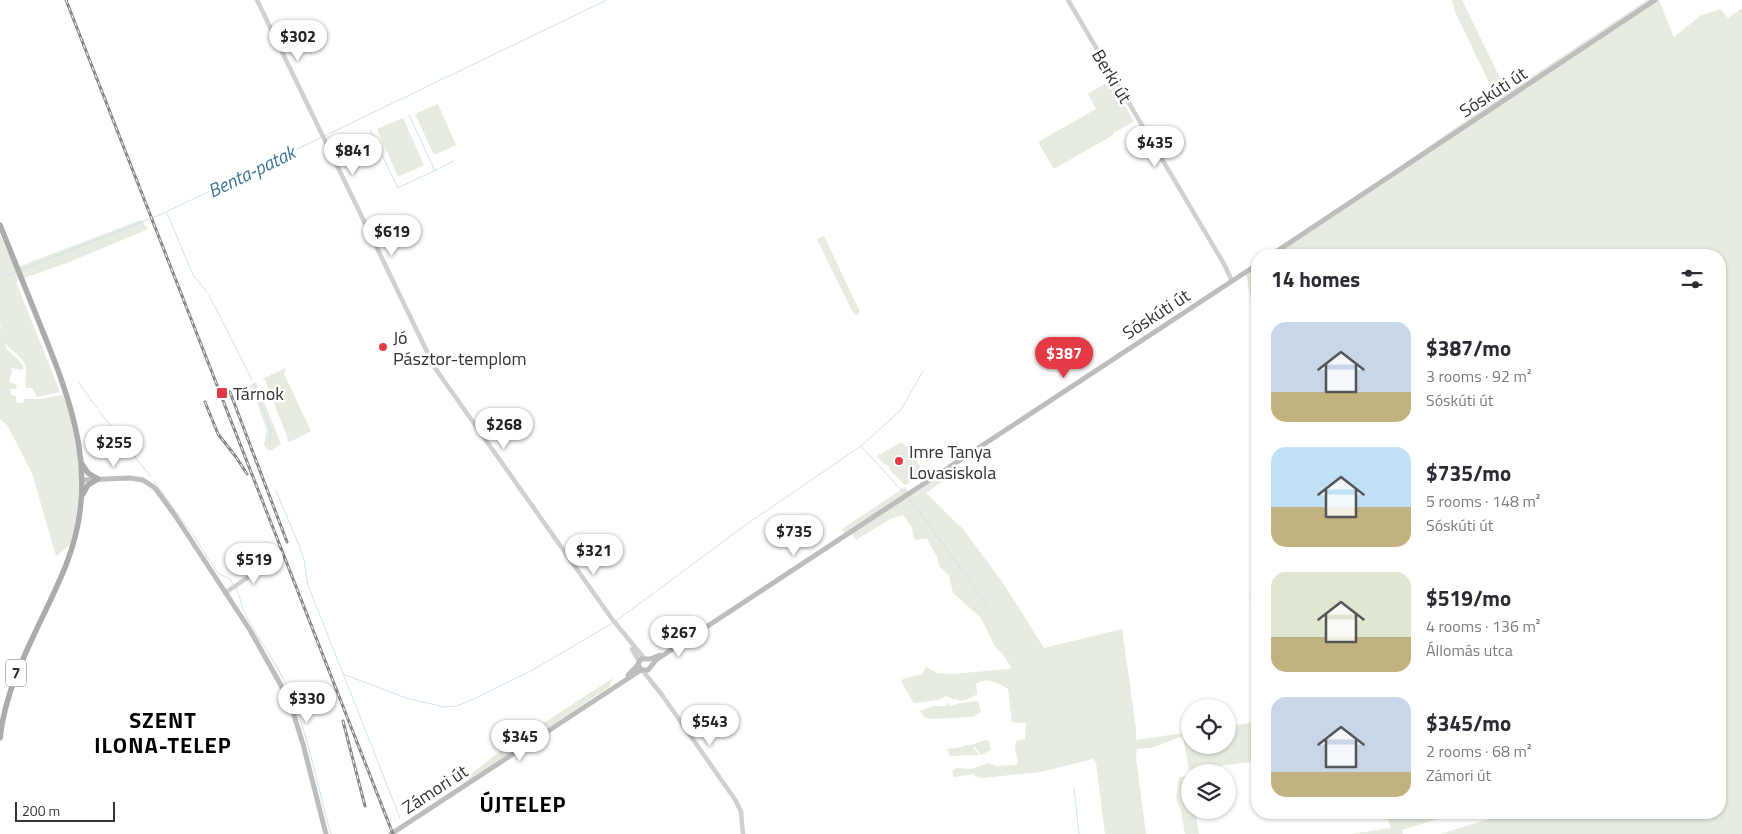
<!DOCTYPE html>
<meta charset="utf-8">
<style>
:root{--surface:#fff;--page:#f7f7f7;--text:#2b2b33;--muted:#7c7c81;--accent:#e63946}
body{margin:0;font-family:"Titillium Web",sans-serif;background:var(--page);color:var(--text);height:100vh;display:flex;flex-direction:column;font-size:19px;white-space:nowrap}
*{box-sizing:border-box;margin:0}
p{font-size:16px;color:var(--muted)}
.icon{flex:none;width:28px;height:28px;fill:none;stroke:currentColor;stroke-width:2;stroke-linecap:round;stroke-linejoin:round}
.map{position:relative;flex:1;overflow:hidden}
.sheet{position:absolute;left:1251px;top:249px;width:475px;height:570px;display:flex;flex-direction:column;background:var(--surface);border-radius:20px;box-shadow:0 1px 4px #0004}
.sheet>*{flex:none}
.fabs{position:absolute;left:1181px;top:699px;display:grid;gap:10px}
.fabs a{display:grid;place-items:center;width:55px;height:55px;border-radius:50%;background:var(--surface);box-shadow:0 1px 4px #0004;font-size:25px}
.scale{position:absolute;left:15px;bottom:12px;width:100px;box-sizing:border-box;padding-left:5px;border:2px solid #333;border-top:0;font-size:14px;line-height:18px;white-space:nowrap;color:#333;-webkit-text-stroke:4px #fff;paint-order:stroke}
.price{position:absolute;translate:-50% -42px;padding:0 11px;border-radius:18px;background:#fff;color:#222;font-size:16px;line-height:32px;filter:drop-shadow(0 1px 2px #0008)}
.price::after{content:'';position:absolute;left:50%;top:30px;width:15px;height:11px;margin-left:-8px;background:inherit;clip-path:polygon(0 0,100% 0,50% 100%)}
.price.selected{background:var(--accent);color:#fff}
ul{padding:0;list-style:none}
li{display:flex;align-items:center;gap:15px;height:125px;padding:0 20px}
li span{display:grid;place-items:center;flex:none;width:140px;height:100px;border-radius:15px;color:#555}
li>.icon{margin-inline-start:auto}
span .icon{width:60px;height:60px;fill:#fffc;stroke-width:1}
li b{font-size:21px}
h2{display:flex;justify-content:space-between;align-items:center;height:60px;padding:0 20px;font-size:21px}
.map>svg:first-child{display:block}
</style>
<div class="map">
<svg width="1742" height="834" viewBox="0 0 1742 834">
<rect width="100%" height="100%" fill="#fff"/>
<path fill="#e6ecdf" d="M1452,0H1462L1505,88L1511,90L1647,0H1659L1674,37L1700,16L1720,9L1728,18L1742,8V834H1440L1509,813L1720,812V255H1268L1379,181L1497,99L1455,12Z
M1111,80L1134,122L1113,133V135L1054,169L1038,142L1096,109L1088,94Z
M438,104L456,145L434,155L415,114Z
M403,118L424,165L398,177L377,129Z
M141,220L148,229L67,263L21,279L16,272L19,280L16,282L60,392L37,397L32,388H26C24,381 27,375 26,368C24,357 11,351 5,343L6,348L23,365V370L11,368L12,372L9,382L17,385L16,389H10L11,395L16,396L17,403H23L24,399H40L62,395C82,427 81,488 75,524C74,530 73,538 70,543C67,548 61,552 56,556L32,473L7,425L0,419V328L1,330L0,322V235L15,268Z
M824,236L859,310V314L856,315L852,311L817,239Z
M1257,262V335L1247,278L1243,272Z
M286,368L284,374L311,431L290,442L286,440L288,439L265,380L262,379Z
M256,382L281,444L272,450H268L264,445L267,430L254,395H252L248,386Z
M902,442L906,447L909,446L912,452V455H914L924,474L905,485L889,469V466L884,464L877,456Z
M953,468L956,472L926,493L963,529L1003,583L1044,648L1122,629L1136,728V740L1190,732V745H1228V726L1257,722V761L1189,770L1183,736L1151,748L1137,749L1136,758L1146,834H1105L1096,762L1093,759L1040,772L983,778L975,777L974,774L954,777L952,771L957,768L971,769L989,763L996,766L1016,765L1018,762L1015,749L1016,741L1025,739L1026,723L1012,722L1008,689C999,683 985,676 976,684L977,694C971,698 961,704 955,698V700L946,696L938,700L915,703L913,702L901,681L903,679L922,674L926,667L937,673L952,674L1010,669L1011,667L1002,653L995,647L981,618L953,593L949,575L939,566C939,555 930,548 927,538L916,540L913,536L912,527L903,515L892,518L856,540L850,530L844,533L842,529L905,487L911,495Z
M1257,597L1258,679H1256L1252,633L1254,617L1250,598Z
M613,678L609,687L469,780L467,777L499,752Z
M978,701L981,712L973,717L928,719L924,717L920,711L933,706H946L947,702L950,706L960,703Z
M985,740L989,741L991,750L981,755L975,747H973L979,755L950,756L947,749L962,747L966,745H971Z
M1190,776V810H1195L1199,834H1185L1181,811L1176,798L1179,777Z
M1385,813H1457L1402,830L1403,834H1351L1391,828Z"/>
<g fill="none" stroke-linecap="round" stroke-linejoin="round">
<path stroke="#cfe2ee" stroke-width="1" d="M409,115L435,171
M370,130L398,188L438,169
M440,168L454,161
M167,213L193,275L207,292
M20,270L162,214L607,0
M0,283L9,275L16,272
M209,295L252,380
M79,383L97,408
M254,385L271,431L269,444
M99,411L118,435
M120,438L151,477
M861,446L904,493
M154,481L190,531
M276,491L299,545L304,560L308,585L400,818
M907,496L916,507L988,606
M192,533L209,560
M211,562L218,573L230,579L233,584
M236,588C241,597 241,607 246,616C260,641 277,664 289,690C309,736 317,786 331,834
M616,621L744,526L861,446L901,410L923,371
M343,674L406,698L444,707L456,706L467,702L529,672L613,623
M1074,788L1079,834"/>
<path stroke="#d0d0d0" stroke-width="4.5" d="M257,0L435,368L612,619L644,658
M1068,0L1224,264L1232,281
M225,593L272,561
M632,649L639,661
M643,671L662,695L736,801L741,812L743,834"/>
<path stroke="#bdbdbd" stroke-width="5" d="M1271,255L1655,0
M82,480L130,478L143,480L155,488L174,514L250,630L283,689L293,712L303,744L326,834
M638,664L641,670H648L656,660L1258,264
M628,675L636,667L641,659H650L660,655
M391,834L641,670"/>
<path stroke="#ababab" stroke-width="5.5" d="M0,225C14,259 27,293 41,327C74,408 100,479 66,565C43,623 7,675 0,738
M82,464L88,473L98,479
M83,494L88,485L98,479"/>
<g stroke="#888" stroke-width="3">
<path id="rail" d="M66,0L393,834
M230,392L287,542
M205,402L218,434L236,457L247,474
M343,721L365,806"/>
</g>
<use href="#rail" stroke="#fff" stroke-width="1" stroke-dasharray="4" stroke-linecap="butt"/>
</g>
<g fill="#e63946" stroke="#fff" stroke-width="2">
<circle cx="383" cy="347" r="5"/>
<rect x="216" y="387" width="12" height="12" rx="2.5"/>
<circle cx="899" cy="461" r="5"/>
</g>
<g text-anchor="middle" dominant-baseline="central" stroke-width="5" stroke-linejoin="round" paint-order="stroke">
<rect fill="#fff" stroke="#707070" stroke-width="1" x="6" y="659.5" width="20" height="27" rx="4"/>
<g font-size="16" font-weight="bold" fill="#333">
<text x="16" y="673">7</text>
</g>
<g font-size="18" fill="#333" stroke="#fff">
<text transform="translate(1112 76) rotate(59)">Berki út</text>
<text transform="translate(1493 92) rotate(-33)">Sóskúti út</text>
<text transform="translate(1156 314) rotate(-33)">Sóskúti út</text>
<text transform="translate(435 789) rotate(-33)">Zámori út</text>
</g>
<g font-size="18" fill="#333" stroke="#fff" text-anchor="start">
<text x="393" y="337">Jó<tspan x="393" dy="21">Pásztor-templom</tspan></text>
<text x="233" y="393">Tárnok</text>
<text x="909" y="451">Imre Tanya<tspan x="909" dy="21">Lovasiskola</tspan></text>
</g>
<g font-size="19" font-style="italic" fill="#3f7597" stroke="#fff">
<text transform="translate(251 171) rotate(-26)">Benta-patak</text>
</g>
<g font-size="22" font-weight="bold" letter-spacing="1" fill="#000" stroke="#fff">
<text x="163" y="720">SZENT<tspan x="163" dy="25">ILONA-TELEP</tspan></text>
<text x="523" y="804">ÚJTELEP</text>
</g>
</g>
</svg>
<div class="fabs">
<a><svg class="icon" aria-label="locate" viewBox="0 0 24 24"><circle cx="12" cy="12" r="6"/><path d="M12 2v4M12 18v4M2 12h4M18 12h4"/></svg></a>
<a><svg class="icon" aria-label="layers" viewBox="0 0 24 24"><path d="M12 4l9 5-9 5-9-5zM3 14l9 5 9-5"/></svg></a>
</div>
<div class="scale">200 m</div>
<b class="price" style="left:298px;top:62px">$302</b>
<b class="price" style="left:1155px;top:168px">$435</b>
<b class="price" style="left:353px;top:176px">$841</b>
<b class="price" style="left:392px;top:257px">$619</b>
<b class="price selected" style="left:1064px;top:379px">$387</b>
<b class="price" style="left:504px;top:450px">$268</b>
<b class="price" style="left:114px;top:468px">$255</b>
<b class="price" style="left:794px;top:557px">$735</b>
<b class="price" style="left:594px;top:576px">$321</b>
<b class="price" style="left:254px;top:585px">$519</b>
<b class="price" style="left:679px;top:658px">$267</b>
<b class="price" style="left:307px;top:724px">$330</b>
<b class="price" style="left:710px;top:747px">$543</b>
<b class="price" style="left:520px;top:762px">$345</b>
<section class="sheet">
<h2>14 homes<svg class="icon" aria-label="filters" viewBox="0 0 24 24"><path d="M4 7h16M4 17h16"/><circle cx="9" cy="7" r="2"/><circle cx="15" cy="17" r="2"/></svg></h2>
<ul>
<li><span style="background:linear-gradient(#c9d6e8 70%,#c2b280 0)"><svg class="icon" aria-label="home" viewBox="0 0 24 24"><path d="M3 11l9-7 9 7M6 9v11h12V9"/></svg></span><div><b>$387/mo</b><p>3 rooms · 92 m²</p><p>Sóskúti út</p></div></li>
<li><span style="background:linear-gradient(#bfe0f5 60%,#c2b280 0)"><svg class="icon" aria-label="home" viewBox="0 0 24 24"><path d="M3 11l9-7 9 7M6 9v11h12V9"/></svg></span><div><b>$735/mo</b><p>5 rooms · 148 m²</p><p>Sóskúti út</p></div></li>
<li><span style="background:linear-gradient(#dfe7d0 65%,#c2b280 0)"><svg class="icon" aria-label="home" viewBox="0 0 24 24"><path d="M3 11l9-7 9 7M6 9v11h12V9"/></svg></span><div><b>$519/mo</b><p>4 rooms · 136 m²</p><p>Állomás utca</p></div></li>
<li><span style="background:linear-gradient(#c9d6e8 75%,#c2b280 0)"><svg class="icon" aria-label="home" viewBox="0 0 24 24"><path d="M3 11l9-7 9 7M6 9v11h12V9"/></svg></span><div><b>$345/mo</b><p>2 rooms · 68 m²</p><p>Zámori út</p></div></li>
</ul>
</section>
</div>
